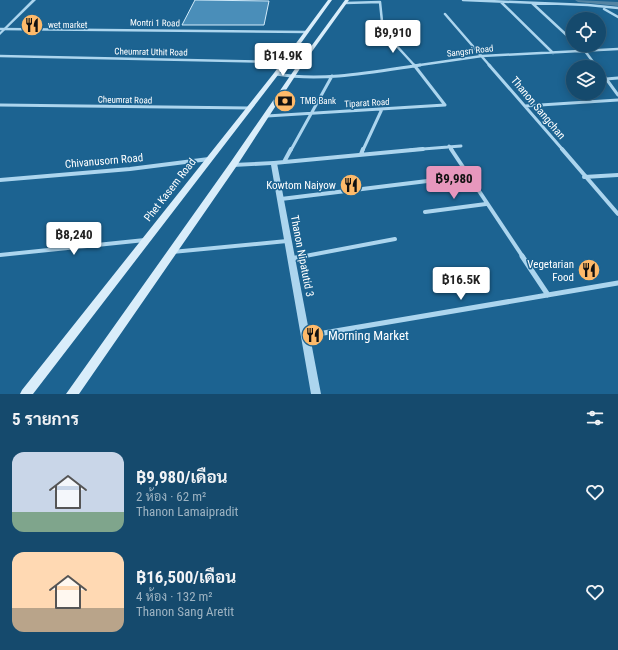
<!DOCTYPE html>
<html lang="th">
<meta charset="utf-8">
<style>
:root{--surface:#154a6d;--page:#225475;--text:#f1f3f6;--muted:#9db3c2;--line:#346280;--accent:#e797bd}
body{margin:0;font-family:"Roboto Condensed",Sarabun,sans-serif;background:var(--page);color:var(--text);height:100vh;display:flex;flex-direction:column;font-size:15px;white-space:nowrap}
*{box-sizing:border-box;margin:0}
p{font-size:13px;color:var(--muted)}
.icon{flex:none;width:22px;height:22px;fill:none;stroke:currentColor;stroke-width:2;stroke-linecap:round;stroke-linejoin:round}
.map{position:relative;height:394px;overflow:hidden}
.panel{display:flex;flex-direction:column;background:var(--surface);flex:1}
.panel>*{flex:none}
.fabs{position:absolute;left:566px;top:12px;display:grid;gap:8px}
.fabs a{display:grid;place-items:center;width:40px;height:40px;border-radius:50%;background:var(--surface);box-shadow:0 2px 10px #0003,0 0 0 1px var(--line);font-size:20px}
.price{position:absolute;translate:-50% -34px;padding:0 9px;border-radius:4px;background:#fff;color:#222;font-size:13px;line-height:26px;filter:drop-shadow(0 1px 2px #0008)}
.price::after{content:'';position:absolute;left:50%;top:24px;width:12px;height:9px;margin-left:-6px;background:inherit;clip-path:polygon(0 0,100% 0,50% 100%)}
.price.current{background:var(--accent);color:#111}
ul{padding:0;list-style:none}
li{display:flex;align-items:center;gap:12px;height:100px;padding:0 12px}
li span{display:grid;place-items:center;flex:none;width:112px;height:80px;border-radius:12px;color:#555}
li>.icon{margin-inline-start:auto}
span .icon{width:48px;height:48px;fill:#fffc;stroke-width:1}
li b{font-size:17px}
h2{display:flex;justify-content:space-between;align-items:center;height:48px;padding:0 12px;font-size:17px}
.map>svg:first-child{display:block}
</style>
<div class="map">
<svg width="618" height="394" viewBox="0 0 618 394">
<rect width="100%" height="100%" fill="#1c6391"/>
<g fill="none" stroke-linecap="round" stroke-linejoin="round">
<path fill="#5485a4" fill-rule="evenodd" d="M575,0L618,2V6L578,2Z"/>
</g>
<path fill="#4a8eb9" stroke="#d2ebfa" d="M195,0L269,1L264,25H182Z"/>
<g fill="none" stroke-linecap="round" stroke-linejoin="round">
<path stroke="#acd5ee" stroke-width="2.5" d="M463,0L588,5L618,8
M501,2L553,53
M345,3L380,2L383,31L415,66
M532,3L573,41
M604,9L618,17
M445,14L490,66
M0,29L307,32
M578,45L585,51L596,66
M0,56L283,62L301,64
M413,66L482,56L618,49"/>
<path stroke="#acd5ee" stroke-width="3" d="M414,65L445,105
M489,65L563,150
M596,65L597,67
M599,69L618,95
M276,74C323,82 373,72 420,65
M606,79L618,78
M0,105L249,108
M525,106L618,100
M267,116L445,105
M449,146L452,150
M291,150L332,76
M363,150L382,109
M410,150L461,146"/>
<path stroke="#acd5ee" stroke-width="4" d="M451,149L523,257
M562,149L618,214
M361,154L363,149
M284,162L291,149
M274,163L423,149
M584,177L618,175
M0,180L130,169L209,159
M281,199L468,176
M425,212L486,204
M172,252L287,241
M0,255L145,240
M300,257L395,239"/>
<path stroke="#acd5ee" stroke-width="5" d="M522,256L548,295
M291,259L305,256
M306,336L618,283"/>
<path fill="#acd5ee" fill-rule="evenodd" d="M32,0H36L0,35V32Z
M274,161L277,163L321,394H311L271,165L233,167L230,165L233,163Z"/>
<path fill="#d9edfa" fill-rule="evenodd" d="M328,0H332L278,75L33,394H20L22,390L274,73Z
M345,0H349L303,64L236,167L79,394H66L230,163L299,63Z"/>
</g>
<defs>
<g id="restaurant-disc" transform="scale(1.15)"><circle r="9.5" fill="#feba6a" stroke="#1c6391"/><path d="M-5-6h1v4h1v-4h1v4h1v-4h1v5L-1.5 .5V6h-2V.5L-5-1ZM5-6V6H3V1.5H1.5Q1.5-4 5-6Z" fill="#111"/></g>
<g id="bank-disc" transform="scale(1.15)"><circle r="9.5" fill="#feba6a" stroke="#1c6391"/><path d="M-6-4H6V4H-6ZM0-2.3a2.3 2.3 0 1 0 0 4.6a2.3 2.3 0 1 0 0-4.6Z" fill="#111"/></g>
</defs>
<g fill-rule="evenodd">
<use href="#restaurant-disc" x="32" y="25"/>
<use href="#bank-disc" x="285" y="101"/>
<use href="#restaurant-disc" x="351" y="185"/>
<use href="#restaurant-disc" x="589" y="270"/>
<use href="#restaurant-disc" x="313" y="335"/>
</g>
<g text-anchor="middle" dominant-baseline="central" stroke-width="3" stroke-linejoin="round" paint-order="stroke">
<g font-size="9" fill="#fff" stroke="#1c6391">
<text transform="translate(155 23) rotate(1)">Montri 1 Road</text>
<text transform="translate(470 51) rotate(-7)">Sangsri Road</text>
<text transform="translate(151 52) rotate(1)">Cheumrat Uthit Road</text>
<text transform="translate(125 100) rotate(1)">Cheumrat Road</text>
<text transform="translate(367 103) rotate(-3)">Tiparat Road</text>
</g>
<g font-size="9" fill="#fff" stroke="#1c6391" text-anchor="start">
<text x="48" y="25">wet market</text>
<text x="300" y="101">TMB Bank</text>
</g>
<g font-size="11" fill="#fff" stroke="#1c6391">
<text transform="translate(538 108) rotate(50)">Thanon Sangchan</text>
<text transform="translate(104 161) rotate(-5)">Chivanusorn Road</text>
<text transform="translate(170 190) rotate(-52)">Phet Kasem Road</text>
<text transform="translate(302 256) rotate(79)">Thanon Nipatutid 3</text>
</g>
<g font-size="11" fill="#fff" stroke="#1c6391" text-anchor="end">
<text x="336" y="185">Kowtom Naiyow</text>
<text x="574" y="264">Vegetarian<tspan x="574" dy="13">Food</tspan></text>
</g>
<g font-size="13" fill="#fff" stroke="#1c6391" text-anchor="start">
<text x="328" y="335">Morning Market</text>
</g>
</g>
</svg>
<div class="fabs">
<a><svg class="icon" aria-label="locate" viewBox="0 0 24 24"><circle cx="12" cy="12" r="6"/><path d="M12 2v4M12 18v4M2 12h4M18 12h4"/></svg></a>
<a><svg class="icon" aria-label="layers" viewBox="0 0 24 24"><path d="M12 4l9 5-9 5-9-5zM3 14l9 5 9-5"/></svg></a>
</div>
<b class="price" style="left:393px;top:54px">฿9,910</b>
<b class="price" style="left:283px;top:77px">฿14.9K</b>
<b class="price current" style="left:454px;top:200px">฿9,980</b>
<b class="price" style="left:74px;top:256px">฿8,240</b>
<b class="price" style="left:461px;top:301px">฿16.5K</b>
</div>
<section class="panel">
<h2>5 รายการ<svg class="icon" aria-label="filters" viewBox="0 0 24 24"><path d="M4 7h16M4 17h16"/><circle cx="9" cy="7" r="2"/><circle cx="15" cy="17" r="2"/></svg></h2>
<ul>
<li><span style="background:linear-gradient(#c9d6e8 75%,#7fa58c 0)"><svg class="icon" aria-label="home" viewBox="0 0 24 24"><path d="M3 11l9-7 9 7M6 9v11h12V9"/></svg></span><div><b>฿9,980/เดือน</b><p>2 ห้อง · 62 m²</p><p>Thanon Lamaipradit</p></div><svg class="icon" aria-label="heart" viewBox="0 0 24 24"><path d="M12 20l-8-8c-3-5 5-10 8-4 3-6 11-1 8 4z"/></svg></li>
<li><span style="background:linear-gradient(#ffd9b3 70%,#b9a48a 0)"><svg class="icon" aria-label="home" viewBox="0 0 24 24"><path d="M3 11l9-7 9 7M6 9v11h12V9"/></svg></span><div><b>฿16,500/เดือน</b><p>4 ห้อง · 132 m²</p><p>Thanon Sang Aretit</p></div><svg class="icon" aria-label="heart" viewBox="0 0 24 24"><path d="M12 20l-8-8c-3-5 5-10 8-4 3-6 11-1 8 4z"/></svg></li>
</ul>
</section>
